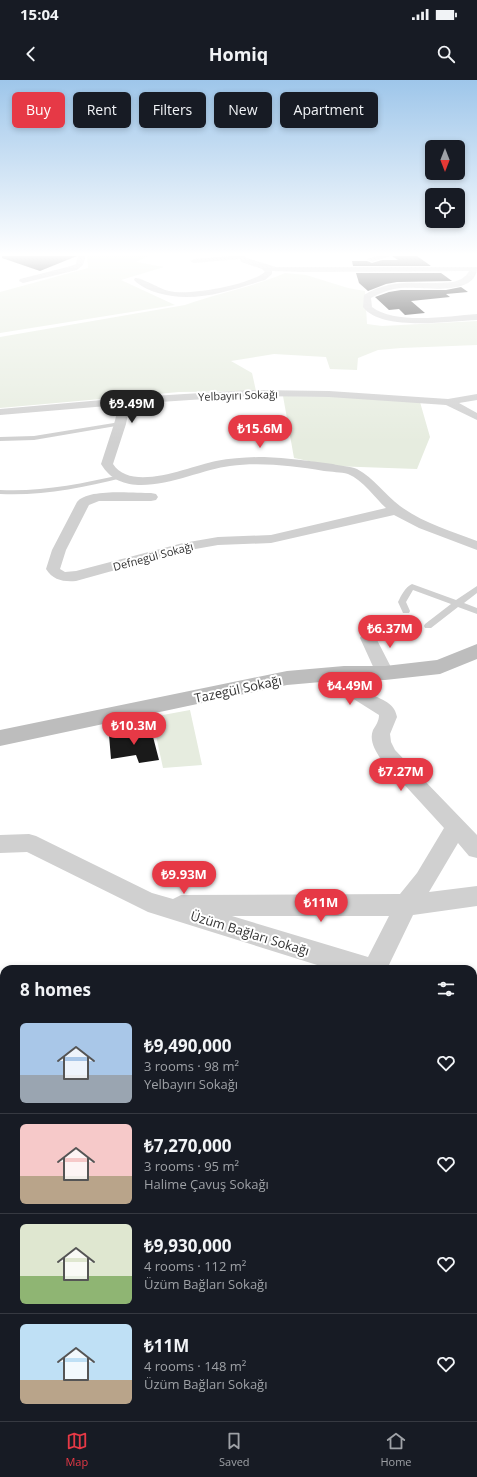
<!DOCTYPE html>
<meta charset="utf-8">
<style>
:root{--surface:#171b24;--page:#242831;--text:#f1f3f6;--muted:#9ea1a6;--line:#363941;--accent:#e63946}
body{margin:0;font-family:"Open Sans",sans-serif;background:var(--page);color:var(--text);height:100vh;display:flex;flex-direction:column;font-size:15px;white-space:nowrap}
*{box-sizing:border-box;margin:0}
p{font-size:13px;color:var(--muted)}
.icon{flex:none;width:22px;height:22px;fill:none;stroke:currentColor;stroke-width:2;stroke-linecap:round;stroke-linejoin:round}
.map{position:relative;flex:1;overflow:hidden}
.panel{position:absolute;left:0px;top:885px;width:477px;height:456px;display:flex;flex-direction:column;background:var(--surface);border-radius:12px 12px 0 0;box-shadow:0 2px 6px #0003}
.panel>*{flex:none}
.top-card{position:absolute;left:12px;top:12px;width:453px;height:36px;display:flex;gap:8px}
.needle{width:26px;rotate:180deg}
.fabs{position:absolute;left:425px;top:60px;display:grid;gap:8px}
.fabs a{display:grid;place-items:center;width:40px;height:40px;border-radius:6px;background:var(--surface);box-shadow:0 2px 6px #0003;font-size:20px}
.price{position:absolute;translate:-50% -34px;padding:0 9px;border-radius:14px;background:var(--accent);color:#fff;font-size:13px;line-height:26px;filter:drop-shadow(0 1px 2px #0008)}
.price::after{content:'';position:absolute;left:50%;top:24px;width:12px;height:9px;margin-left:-6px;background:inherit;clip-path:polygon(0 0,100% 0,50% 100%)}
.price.active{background:#222;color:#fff}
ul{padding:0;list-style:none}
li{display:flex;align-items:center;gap:12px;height:100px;padding:0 20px}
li+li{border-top:1px solid var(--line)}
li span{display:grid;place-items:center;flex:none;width:112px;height:80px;border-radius:6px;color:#555}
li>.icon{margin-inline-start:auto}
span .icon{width:48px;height:48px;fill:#fffc;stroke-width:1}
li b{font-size:17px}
h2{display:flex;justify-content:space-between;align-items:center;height:48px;padding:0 20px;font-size:17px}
.chip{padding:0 14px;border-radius:6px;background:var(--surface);box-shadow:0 2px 6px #0003;font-size:14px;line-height:36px}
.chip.active{background:var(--accent);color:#fff}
.status{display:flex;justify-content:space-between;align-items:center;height:28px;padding:0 20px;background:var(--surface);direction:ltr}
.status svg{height:11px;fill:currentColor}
header{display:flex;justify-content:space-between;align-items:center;height:52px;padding:0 20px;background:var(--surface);font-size:18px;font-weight:700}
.dock{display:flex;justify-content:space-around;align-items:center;height:56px;border-top:1px solid var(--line);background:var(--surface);font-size:11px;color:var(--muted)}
.dock a{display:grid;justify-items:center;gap:2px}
.dock .active{color:var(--accent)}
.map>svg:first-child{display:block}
</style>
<div class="status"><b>15:04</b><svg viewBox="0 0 49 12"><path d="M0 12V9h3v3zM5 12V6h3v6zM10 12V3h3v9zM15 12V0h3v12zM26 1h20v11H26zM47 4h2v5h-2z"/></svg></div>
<header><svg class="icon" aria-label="back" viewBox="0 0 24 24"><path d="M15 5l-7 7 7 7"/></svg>Homiq<svg class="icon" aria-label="search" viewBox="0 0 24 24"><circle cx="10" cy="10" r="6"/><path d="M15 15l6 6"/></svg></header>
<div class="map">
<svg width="477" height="1341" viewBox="0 0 477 1341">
<rect width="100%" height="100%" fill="#fff"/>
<path fill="#e6ecdf" d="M87,176H149L136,182L164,187L121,200L175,225L0,253V212L88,188Z
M285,193L306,195L348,208L365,211L367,244L382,246L477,241V265L401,268L378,270L358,278L357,290L330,289L326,277L274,274L231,281L252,293L256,311L179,312L0,328V257L185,225C218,213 253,207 285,193Z
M283,316L348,317L420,322L430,357L417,389L332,386L294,378Z
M190,630L202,685L163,688L152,637Z"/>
<path fill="#1a1a1a" d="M2,176H77L40,191L2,178Z
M392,176H417L431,186H353L352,181H367L372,183L382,180H398Z
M356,193H441L452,201L397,202L386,204L368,211L359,203Z
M461,207L468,212L446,214L450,217L411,221L425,233L405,235L399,229L389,230L375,217L389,212L401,210H446Z
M151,649L159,680L139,683L136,675L111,679L109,655Z"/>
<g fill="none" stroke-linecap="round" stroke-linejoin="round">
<path fill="#d0d0d0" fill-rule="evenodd" d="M120,342L122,343V345L34,360L0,361V357L34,356Z
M120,395L123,397L122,398C82,408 42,416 0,414V410C41,412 80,404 120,395Z
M412,504L456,520L477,506V513L464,523L477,528V534L458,527L431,548H425L424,546L425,544L451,524L413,510L406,522L410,531L409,533H403L398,522C401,516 405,507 412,504Z"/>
<path fill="#d0d0d0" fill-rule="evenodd" d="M78,176H86L83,185L77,190L23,203L19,201L20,199L71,186L76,184Z
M230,176H245L247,178L276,187H477C477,218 420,206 401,208C390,209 380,213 371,218L372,227C395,245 449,236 477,234V240C449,241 382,252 363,227L364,215C396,196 420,206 453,202C460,200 465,198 469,191L304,192L272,191V194L265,200C230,210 195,224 158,213C150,211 140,206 134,200L135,198C141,197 160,209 169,211C189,216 249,205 265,192L262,189L241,182L240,179L194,183L190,181L194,179Z
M376,176H391L372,182L367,179Z
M250,310L329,311L448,319L477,314V320L459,323L477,333V340L446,325L329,317L250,316L130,324L126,344L113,384C132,413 190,386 216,381C232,378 248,377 264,377C287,378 310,381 333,384C340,386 350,386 357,389C374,398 385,415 400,426C423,443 451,451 477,461V470L419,448L394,435L271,463L218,465L184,471L76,501C63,502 53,500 46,489L52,470L77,422C87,408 135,413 151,413L156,414L158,417L156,420L151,421H99L89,425L66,470L60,489L65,492L76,491L183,463L218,457L271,455L386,428C375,418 363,400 348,394C341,392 331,392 324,391C293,386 261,382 230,386C193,390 127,428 101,384L114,344L119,325L0,335V329L136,317Z
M368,552L374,554L376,558L394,593L391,597L385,599L379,597L376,593L360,558L362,554Z
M344,587C355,590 358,604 367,611C378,620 394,620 397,637L390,654L391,662L395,670L477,755V778L469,776L458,763L429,812L477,806V826L413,835L387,889H330L148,832L27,772L0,773V755L29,754L36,756L152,813L173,819L181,815L400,814L417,793L444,748L380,678C375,670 369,660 373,650C376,645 379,641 379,635L352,618L335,593L338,589ZM232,836H389L368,877Z
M291,1337H325V1341H291Z"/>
<path fill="#bdbdbd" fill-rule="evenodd" d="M477,564V579L440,594L385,600H344L287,605L0,666V650L287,591L344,586H385L437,580Z"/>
</g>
<linearGradient id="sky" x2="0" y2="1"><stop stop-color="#9ec6ea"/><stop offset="0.48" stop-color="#fff"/><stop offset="1" stop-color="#fff" stop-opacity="0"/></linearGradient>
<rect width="477" height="363" fill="url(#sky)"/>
<g text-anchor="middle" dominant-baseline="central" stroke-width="4" stroke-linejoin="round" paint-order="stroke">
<g font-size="11" fill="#333" stroke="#fff">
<text transform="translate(238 315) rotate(-2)">Yelbayırı Sokağı</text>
<text transform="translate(153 476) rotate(-15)">Defnegül Sokağı</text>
</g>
<g font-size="13" fill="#333" stroke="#fff">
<text transform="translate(238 609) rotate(-12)">Tazegül Sokağı</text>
<text transform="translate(250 853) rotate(17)">Üzüm Bağları Sokağı</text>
</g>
</g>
</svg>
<div class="fabs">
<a><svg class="needle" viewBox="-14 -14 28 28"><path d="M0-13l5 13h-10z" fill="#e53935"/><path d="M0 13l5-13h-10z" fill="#9ea1a6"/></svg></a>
<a><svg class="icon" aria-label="locate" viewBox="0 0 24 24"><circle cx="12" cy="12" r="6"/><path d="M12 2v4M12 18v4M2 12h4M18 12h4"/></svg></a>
</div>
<b class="price active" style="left:132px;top:344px">₺9.49M</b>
<b class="price" style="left:260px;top:369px">₺15.6M</b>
<b class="price" style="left:390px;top:569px">₺6.37M</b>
<b class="price" style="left:350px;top:626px">₺4.49M</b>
<b class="price" style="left:134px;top:666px">₺10.3M</b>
<b class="price" style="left:401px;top:712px">₺7.27M</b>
<b class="price" style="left:184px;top:815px">₺9.93M</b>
<b class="price" style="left:321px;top:843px">₺11M</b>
<div class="top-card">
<a class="chip active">Buy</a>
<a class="chip">Rent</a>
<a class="chip">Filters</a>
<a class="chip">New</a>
<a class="chip">Apartment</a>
</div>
<section class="panel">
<h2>8 homes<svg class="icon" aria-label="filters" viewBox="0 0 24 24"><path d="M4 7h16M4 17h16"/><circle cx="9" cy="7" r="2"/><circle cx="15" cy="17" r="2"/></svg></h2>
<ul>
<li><span style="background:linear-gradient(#a9c7e8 65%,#9aa5b1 0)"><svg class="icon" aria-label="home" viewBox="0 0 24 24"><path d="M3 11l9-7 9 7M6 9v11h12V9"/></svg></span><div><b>₺9,490,000</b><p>3 rooms · 98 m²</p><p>Yelbayırı Sokağı</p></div><svg class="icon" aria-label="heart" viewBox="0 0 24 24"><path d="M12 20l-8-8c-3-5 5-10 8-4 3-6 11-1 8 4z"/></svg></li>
<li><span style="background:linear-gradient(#f6c9c9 65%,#b9a48a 0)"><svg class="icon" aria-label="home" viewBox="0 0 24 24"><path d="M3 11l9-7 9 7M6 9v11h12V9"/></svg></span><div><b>₺7,270,000</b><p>3 rooms · 95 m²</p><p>Halime Çavuş Sokağı</p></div><svg class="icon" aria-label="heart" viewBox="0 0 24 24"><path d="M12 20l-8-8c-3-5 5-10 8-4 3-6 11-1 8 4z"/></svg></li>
<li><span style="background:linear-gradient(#dfe7d0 65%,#8fb573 0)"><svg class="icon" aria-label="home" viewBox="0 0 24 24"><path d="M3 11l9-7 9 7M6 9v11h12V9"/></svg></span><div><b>₺9,930,000</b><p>4 rooms · 112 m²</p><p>Üzüm Bağları Sokağı</p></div><svg class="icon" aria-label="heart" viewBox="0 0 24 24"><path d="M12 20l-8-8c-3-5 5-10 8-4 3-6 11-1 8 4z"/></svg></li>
<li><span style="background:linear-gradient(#bfe0f5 70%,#b9a48a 0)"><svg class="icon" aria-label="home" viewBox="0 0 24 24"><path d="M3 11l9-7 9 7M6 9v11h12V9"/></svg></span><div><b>₺11M</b><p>4 rooms · 148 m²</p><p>Üzüm Bağları Sokağı</p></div><svg class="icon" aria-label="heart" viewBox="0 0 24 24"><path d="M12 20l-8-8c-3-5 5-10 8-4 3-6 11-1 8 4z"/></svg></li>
</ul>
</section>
</div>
<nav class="dock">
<a class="active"><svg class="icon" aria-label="map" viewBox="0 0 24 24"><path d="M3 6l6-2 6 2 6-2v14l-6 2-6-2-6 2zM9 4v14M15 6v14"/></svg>Map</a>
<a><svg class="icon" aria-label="saved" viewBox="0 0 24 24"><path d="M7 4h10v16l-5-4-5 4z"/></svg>Saved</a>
<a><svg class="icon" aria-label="home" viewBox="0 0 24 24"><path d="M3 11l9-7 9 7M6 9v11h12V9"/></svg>Home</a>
</nav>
